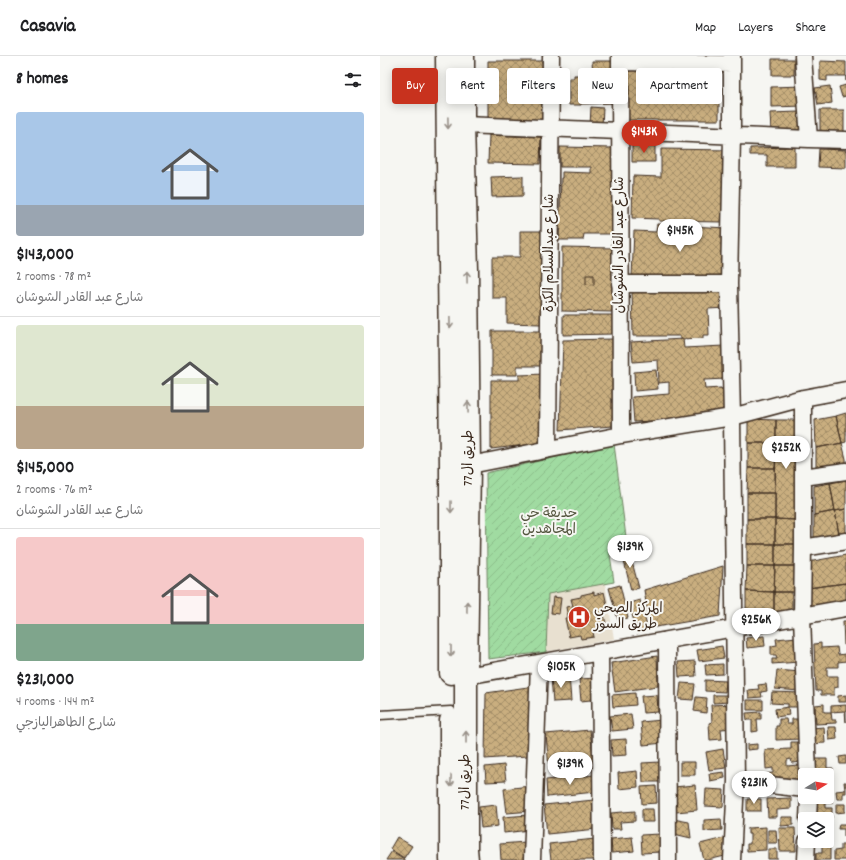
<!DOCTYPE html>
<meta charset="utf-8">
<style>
:root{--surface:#fff;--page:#f6f6f6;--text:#202124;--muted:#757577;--line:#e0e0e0;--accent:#c8321e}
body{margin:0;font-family:Dekko,"Playpen Sans Arabic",sans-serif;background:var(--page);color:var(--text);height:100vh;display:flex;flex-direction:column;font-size:15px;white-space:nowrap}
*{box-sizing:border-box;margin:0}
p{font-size:13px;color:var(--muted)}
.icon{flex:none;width:22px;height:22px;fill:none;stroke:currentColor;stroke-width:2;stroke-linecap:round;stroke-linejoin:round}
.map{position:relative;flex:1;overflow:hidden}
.drawer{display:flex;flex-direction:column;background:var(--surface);width:380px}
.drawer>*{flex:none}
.banner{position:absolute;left:12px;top:12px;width:380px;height:36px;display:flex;gap:8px}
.needle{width:26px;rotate:79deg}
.fabs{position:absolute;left:418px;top:712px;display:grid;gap:8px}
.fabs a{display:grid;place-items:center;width:36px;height:36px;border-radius:4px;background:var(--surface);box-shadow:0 2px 10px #0003;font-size:20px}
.price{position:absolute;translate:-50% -34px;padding:0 9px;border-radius:14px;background:#fff;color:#222;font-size:13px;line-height:26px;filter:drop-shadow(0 1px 2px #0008)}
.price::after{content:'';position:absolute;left:50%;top:24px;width:12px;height:9px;margin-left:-6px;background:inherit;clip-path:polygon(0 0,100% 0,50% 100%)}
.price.on{background:var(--accent);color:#fff}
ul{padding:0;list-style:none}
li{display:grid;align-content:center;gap:8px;height:212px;padding:0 16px}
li+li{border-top:1px solid var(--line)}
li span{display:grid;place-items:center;height:124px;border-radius:4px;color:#555}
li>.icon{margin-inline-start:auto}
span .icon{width:72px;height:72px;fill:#fffc;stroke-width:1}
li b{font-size:17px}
h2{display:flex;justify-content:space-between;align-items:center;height:48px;padding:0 16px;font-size:17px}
.chip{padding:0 14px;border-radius:4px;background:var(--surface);box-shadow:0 2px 10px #0003;font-size:14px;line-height:36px}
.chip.on{background:var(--accent);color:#fff}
header{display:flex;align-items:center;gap:24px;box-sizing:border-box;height:56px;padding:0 20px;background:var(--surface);border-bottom:1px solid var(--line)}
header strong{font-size:19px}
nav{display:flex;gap:22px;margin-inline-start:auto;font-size:14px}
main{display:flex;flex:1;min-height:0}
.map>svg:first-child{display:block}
</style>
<header>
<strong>Casavia</strong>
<nav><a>Map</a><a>Layers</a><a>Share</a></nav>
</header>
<main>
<section class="drawer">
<h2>8 homes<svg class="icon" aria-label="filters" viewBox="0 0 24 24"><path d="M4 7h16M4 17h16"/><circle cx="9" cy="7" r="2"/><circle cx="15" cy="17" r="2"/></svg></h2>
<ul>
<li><span style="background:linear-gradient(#a9c7e8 75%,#9aa5b1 0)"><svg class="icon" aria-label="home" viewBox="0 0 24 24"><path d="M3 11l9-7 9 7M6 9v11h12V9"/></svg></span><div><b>$143,000</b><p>2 rooms · 78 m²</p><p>شارع عبد القادر الشوشان</p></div></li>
<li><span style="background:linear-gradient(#dfe7d0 65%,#b9a48a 0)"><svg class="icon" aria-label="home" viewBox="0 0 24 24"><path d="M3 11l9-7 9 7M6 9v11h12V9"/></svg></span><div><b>$145,000</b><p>2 rooms · 76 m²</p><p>شارع عبد القادر الشوشان</p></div></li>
<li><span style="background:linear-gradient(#f6c9c9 70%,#7fa58c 0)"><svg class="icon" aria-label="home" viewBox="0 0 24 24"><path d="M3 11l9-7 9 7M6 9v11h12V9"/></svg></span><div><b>$231,000</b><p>4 rooms · 144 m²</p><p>شارع الطاهراليازجي</p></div></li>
</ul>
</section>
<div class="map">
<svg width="466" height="804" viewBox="0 0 466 804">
<defs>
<pattern id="garden-furrows" width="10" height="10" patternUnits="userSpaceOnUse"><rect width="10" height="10" fill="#a0dba1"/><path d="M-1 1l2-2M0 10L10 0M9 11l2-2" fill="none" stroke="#8bbc8a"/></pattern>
<pattern id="building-cross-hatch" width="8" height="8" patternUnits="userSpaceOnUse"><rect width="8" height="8" fill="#c9ae7f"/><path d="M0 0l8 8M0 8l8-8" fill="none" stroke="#a48e67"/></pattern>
</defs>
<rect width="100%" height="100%" fill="#f6f6f2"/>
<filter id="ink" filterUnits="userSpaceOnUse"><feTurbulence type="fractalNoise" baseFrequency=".025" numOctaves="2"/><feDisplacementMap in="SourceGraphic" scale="8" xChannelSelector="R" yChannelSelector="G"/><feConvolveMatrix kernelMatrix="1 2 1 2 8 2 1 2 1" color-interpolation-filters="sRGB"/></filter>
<g filter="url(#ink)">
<path fill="#e8e0d0" d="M225,527L234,583L166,596L168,538Z"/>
<path fill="url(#garden-furrows)" stroke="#6e8260" d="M234,388L246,481L228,485L234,526L168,538L166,596L108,603L106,417Z"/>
<path fill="url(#building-cross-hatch)" stroke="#3b2a1e" d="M392,3H414V19H392Z
M108,5H166V66H108Z
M212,5H236L237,47L201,48V49H189V22H194V19H213Z
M440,5L466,6V25V20H447V25L440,24Z
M246,9L339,10V64H246Z
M466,29V40L462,41L459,31Z
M423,30L424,50L391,51V31Z
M450,30L452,47L438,49L435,32Z
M211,51L223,52L222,70H210Z
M440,54H464V81L440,80Z
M419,56L420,75L391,76L390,57Z
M109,79L161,81L160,108L108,107Z
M252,90H275V106H252Z
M180,91L232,92V106H236L234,178H204L203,184H179L181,122H182V116L211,117V111H180Z
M415,91V111H387V99H370V92Z
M281,93L350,94L344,166L279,165V163L252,162L253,120L281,121Z
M439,93L466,94V112L438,111Z
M143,120V140L112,141L111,121Z
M277,168L346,172L344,224L281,220V223L252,221L254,175L276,176Z
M140,175H165L161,268L127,267V242H112V201H140Z
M182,191L233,192L232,256L182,255Z
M206,219H214V229L206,228Z
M346,232V252L328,253L329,279H323V282L300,283V280H253L252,233Z
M183,259H234V278L183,279Z
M112,275H161V310H137V319H112Z
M234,283L233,370L180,374L183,284Z
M303,283L304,292L344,290L346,323L324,324L325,333L341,332V333H347L348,351L343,352L344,361L254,366L252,341L289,338V326L279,327L278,304L253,306L251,286Z
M276,314L278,333L255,335L254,316Z
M165,318L164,387L111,393V324H139V319Z
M466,357V386L462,387L456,360Z
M456,360L462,387L436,392L435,364Z
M368,363L396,364V387H368Z
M396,364H417L416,464L395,463Z
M368,387H396L395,412H368Z
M462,387L466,403V410L436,416V392Z
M368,412H395V437H367Z
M466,424V453L455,455L450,427Z
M450,427L455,455L434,459V430Z
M367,437H395V463H367Z
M466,453V477L459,479L455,455Z
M455,455L459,479L434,483V459Z
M367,463H395V488H367Z
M395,463L416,464V488H395Z
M367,488H395V510H367Z
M395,488H416V510H395Z
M248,491L259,532L251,534L241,493Z
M466,499V527L428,532V506Z
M343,510L340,560L270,572L264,534Z
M367,510H395L394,536L366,535Z
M395,510H416L415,536H394Z
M466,527V552L428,557V532Z
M240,529L248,562L238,564L229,532Z
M366,535L394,536V566L366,565Z
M214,536V539L224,536L228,553L223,554L226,568L221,569L222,574L213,576L214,581L201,583L200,579L189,581L185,562H188L186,551L193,550L191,543L201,541V539Z
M394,536H412V553L394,557Z
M173,541L181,542L179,558L171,557Z
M260,544L268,574L257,577L249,547Z
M463,565H466V589H464Z
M384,580L385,590L367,592L366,582Z
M417,581L419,606L392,608V603H397L396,599H391V590L397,589L396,583Z
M441,587V592L457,591L458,599L465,598L466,605L458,606V611H447V620H458V631L454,632V639H441V635H436L434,588Z
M342,590L344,602L319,605L317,594Z
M277,600L278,630L235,636L231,607Z
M315,605L316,620L299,621L298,606Z
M343,608V618L326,619L325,609Z
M397,614L420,616L419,635L395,633Z
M189,619L191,645L173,646L171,621Z
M218,622L220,643L201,645L199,623Z
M325,624L346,625L345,636L325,635Z
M301,627L315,628L313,644L299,643Z
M386,628L387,635L381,636L382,641L369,642L368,634L379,633L378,629Z
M155,630L161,699L105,703L106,637Z
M392,636L422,637L421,651H408V648L391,647Z
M255,637L256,649L233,651L232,639Z
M277,639L278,656L263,657L261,640Z
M333,639H349V646L333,647Z
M466,639V646H458V640Z
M316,641L327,642L326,657L314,655Z
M367,644H383V654H367Z
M352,648L354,672L341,673L342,683L330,684L329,667L332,666L331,649Z
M444,648V656H451L452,664H456V667L436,668L435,649Z
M466,649V666L465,655L451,656V650Z
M408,651L409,659L396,661L395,653Z
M381,656V663H377L378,675L372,676V664H367L366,657Z
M251,658L253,673L232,675L230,660Z
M399,663H406L407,668H412V663H421V683L396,684V670H399Z
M282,664L284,687L263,689L261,666Z
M444,671L445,687L432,688L431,672Z
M448,671H456L457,683L449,684Z
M210,674L214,708L169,713L166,678Z
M246,683L247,699L232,700L231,684Z
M411,686H422V706L412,707L411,703L407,704V710L418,709V727H385L384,718L393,717V712L386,713L385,694L411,693Z
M377,688V693L367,694V689Z
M343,693L346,712L329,714L326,696Z
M466,700V708H460L459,701Z
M435,703H447V712H453V718L436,719Z
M280,706V726H263L262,707Z
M300,706H315V719H300Z
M124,709L126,725L106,726L105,711Z
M257,715L258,731L239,733L238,717Z
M344,716L345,722L330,725L329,718Z
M214,719L215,736L167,741L166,724Z
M464,726H466V737H463V743H457L456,735L465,734Z
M315,729L317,754L296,756L294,731Z
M150,730L152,755L127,757L124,733Z
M276,730L277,747L262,748L261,731Z
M447,731H452V747H445V752H452V762H443V759H431L432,741H447Z
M326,733L344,734L343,751L325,750Z
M411,742V753L397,754V761H388L387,743Z
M367,743H381V755H367Z
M214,744L217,773L167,778L164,749Z
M456,748H465V756L456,757Z
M116,749L118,770L101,772L99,751Z
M262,753H273L274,766H262Z
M255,755V765L240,766L241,773H232L231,757Z
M148,759L149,774L124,777L123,761Z
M401,761H413V769L401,770Z
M293,763L309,766L311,782L294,778Z
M341,763L342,774L324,775V764Z
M459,768H466V780H464V773H458Z
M386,771V794L367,795V788H370V778H368V772Z
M399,772H415L416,795H400Z
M388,774H396L397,787H388Z
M280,778V796L262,797L261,779Z
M17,781L32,790L24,802L10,793Z
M252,781L254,795L232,797L231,783Z
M344,782L349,799L328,804H324L320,788Z
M215,783L217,804H171L169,788Z
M146,786L147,804H121L120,788Z
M442,787H450V804H436V797H442Z
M461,788H466V804H454V795L461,794Z
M388,793H397V803H388Z
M12,795L24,803V804H6Z"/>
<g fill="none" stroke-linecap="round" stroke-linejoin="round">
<g stroke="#3b2a1e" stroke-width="11">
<path id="service" d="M0,659L71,655"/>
</g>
<g stroke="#3b2a1e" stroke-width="19">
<path id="minor" d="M240,0L241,379
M423,0L429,83
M240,6L352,8
M83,69L240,75L429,83L466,84
M240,228H349
M423,342V492L422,560L428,719
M168,393L171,0
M80,411L241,379L352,361L423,342L466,334
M423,421L466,415
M423,492L466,485
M287,584L288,804
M220,596L222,804
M86,620L466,552
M356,725L425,733
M428,763L429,741
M152,804L159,607
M352,804L356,725L352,361L349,228L352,80V0
M426,804L427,785"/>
</g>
<g stroke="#3b2a1e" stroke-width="25">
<path id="secondary" d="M67,0L71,412V617
M83,0V69L87,214L89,410L86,620V793L87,804
M71,804V665"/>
</g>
<use href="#service" stroke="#f6f6f2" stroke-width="8"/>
<use href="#minor" stroke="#f6f6f2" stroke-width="16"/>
<use href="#secondary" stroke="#f6f6f2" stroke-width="22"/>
</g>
<defs><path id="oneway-shaft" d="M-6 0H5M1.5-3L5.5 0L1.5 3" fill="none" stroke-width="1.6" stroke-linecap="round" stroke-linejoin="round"/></defs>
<g stroke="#989088">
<use href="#oneway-shaft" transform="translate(68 67) rotate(89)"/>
<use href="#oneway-shaft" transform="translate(87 221) rotate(-91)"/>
<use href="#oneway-shaft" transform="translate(70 267) rotate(89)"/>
<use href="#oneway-shaft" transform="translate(88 351) rotate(-91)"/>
<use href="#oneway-shaft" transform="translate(71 451) rotate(90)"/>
<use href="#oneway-shaft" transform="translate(87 551) rotate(-89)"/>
<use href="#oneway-shaft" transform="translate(71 595) rotate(90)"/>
<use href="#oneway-shaft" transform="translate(86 681) rotate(-90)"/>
<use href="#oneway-shaft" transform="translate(71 725) rotate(91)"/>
</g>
</g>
<defs>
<g id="hospital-disc" transform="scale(1.15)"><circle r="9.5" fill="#c8321e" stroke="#f6f6f2"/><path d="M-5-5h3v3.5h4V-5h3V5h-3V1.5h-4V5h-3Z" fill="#fff"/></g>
</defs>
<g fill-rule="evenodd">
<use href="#hospital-disc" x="199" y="561"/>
</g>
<g text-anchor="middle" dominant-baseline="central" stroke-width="4" stroke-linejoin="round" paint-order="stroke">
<g font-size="14" fill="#3b2a1e" stroke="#f6f6f2">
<text transform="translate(240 189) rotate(-90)">شارع عبد القادر الشوشان</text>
<text transform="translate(170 197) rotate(-90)">شارع عبدالسلام الكزة</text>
<text transform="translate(89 402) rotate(-90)">طريق ال77</text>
<text transform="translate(86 726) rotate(-90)">طريق ال77</text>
</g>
<g font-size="14" fill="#54563f" stroke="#f6f6f2">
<text x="169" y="458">حديقة حي<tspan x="169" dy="16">المجاهدين</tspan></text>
</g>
<g font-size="14" fill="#3b2a1e" stroke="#f6f6f2" text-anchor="start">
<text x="214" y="553">المركز الصحي<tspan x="214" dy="16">طريق السور</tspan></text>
</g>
</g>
</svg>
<div class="fabs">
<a><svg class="needle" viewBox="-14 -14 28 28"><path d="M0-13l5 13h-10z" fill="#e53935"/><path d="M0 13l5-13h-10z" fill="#757577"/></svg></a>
<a><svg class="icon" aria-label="layers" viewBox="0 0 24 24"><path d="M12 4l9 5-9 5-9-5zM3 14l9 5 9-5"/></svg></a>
</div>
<b class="price on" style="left:264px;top:98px">$143K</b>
<b class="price" style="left:300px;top:197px">$145K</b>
<b class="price" style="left:406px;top:414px">$252K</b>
<b class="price" style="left:250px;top:513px">$139K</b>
<b class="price" style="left:376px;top:586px">$256K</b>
<b class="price" style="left:181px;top:633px">$105K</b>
<b class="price" style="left:190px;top:730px">$139K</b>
<b class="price" style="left:374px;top:749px">$231K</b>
<div class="banner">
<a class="chip on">Buy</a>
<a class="chip">Rent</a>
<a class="chip">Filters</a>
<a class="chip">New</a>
<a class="chip">Apartment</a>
</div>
</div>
</main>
